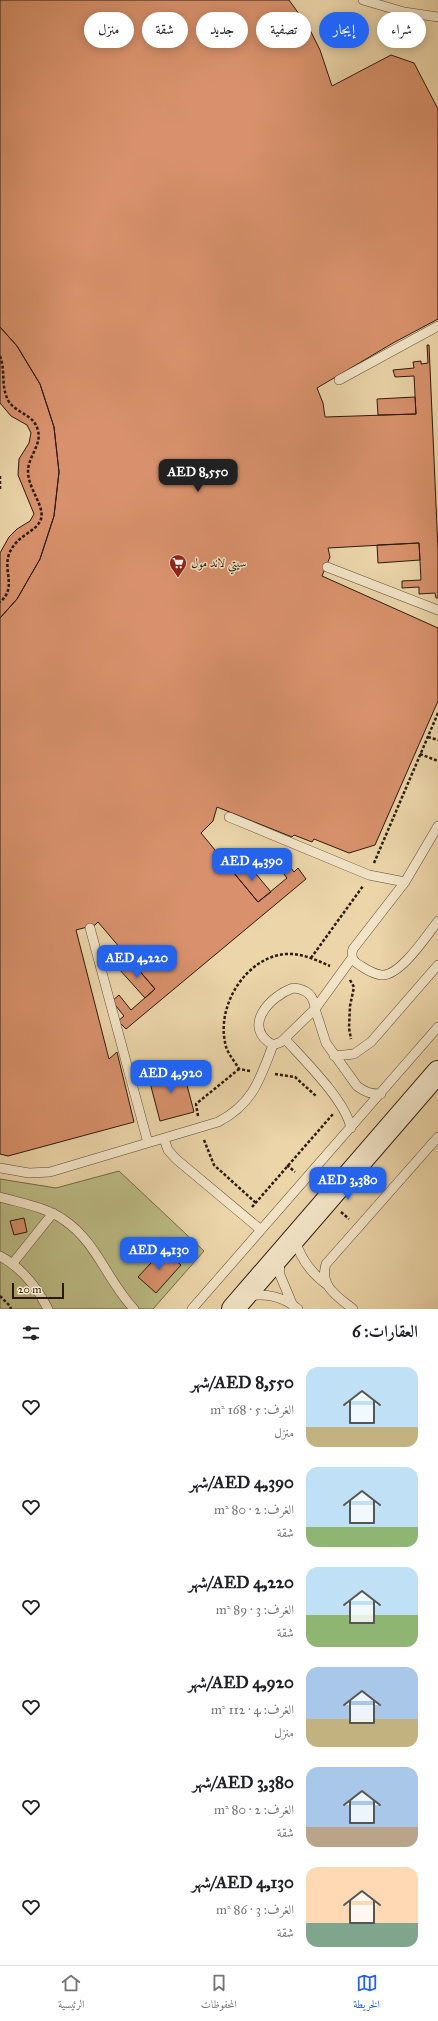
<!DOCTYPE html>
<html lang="ar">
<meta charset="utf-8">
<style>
:root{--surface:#fff;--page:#f6f6f6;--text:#202124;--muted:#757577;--line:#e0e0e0;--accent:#2563eb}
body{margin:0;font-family:"IM FELL Great Primer",Amiri,serif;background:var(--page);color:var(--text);direction:rtl;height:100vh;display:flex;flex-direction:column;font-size:15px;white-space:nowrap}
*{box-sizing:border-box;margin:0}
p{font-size:13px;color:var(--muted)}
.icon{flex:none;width:22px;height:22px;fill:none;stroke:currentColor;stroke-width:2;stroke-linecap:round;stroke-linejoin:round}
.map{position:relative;height:1309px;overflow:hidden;direction:ltr}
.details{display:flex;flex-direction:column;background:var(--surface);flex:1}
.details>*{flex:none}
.hud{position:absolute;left:12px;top:12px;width:414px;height:36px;direction:rtl;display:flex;gap:8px}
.scale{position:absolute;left:12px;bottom:10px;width:52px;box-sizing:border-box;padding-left:4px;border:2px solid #2b1a0c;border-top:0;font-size:11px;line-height:14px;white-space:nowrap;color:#2b1a0c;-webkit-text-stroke:3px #f2e4c7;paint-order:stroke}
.price{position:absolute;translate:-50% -34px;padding:0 9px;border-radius:8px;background:var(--accent);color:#fff;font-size:13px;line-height:26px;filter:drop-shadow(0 1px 2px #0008)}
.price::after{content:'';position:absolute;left:50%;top:24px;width:12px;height:9px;margin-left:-6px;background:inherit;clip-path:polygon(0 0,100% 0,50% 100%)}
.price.active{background:#222;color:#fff}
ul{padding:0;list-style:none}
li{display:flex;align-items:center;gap:12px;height:100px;padding:0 20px}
li span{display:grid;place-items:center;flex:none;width:112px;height:80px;border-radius:12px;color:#555}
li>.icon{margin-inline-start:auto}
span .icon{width:48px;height:48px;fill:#fffc;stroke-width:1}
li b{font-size:17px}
h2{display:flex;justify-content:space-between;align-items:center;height:48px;padding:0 20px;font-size:17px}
.pill{padding:0 14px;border-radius:18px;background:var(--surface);box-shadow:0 2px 10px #0003;font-size:14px;line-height:36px}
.pill.active{background:var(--accent);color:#fff}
.dock{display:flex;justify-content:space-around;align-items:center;height:56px;border-top:1px solid var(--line);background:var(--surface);font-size:11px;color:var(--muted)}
.dock a{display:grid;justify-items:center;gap:2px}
.dock .active{color:var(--accent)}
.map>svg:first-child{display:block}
</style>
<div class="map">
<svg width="438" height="1309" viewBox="0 0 438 1309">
<rect width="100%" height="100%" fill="#ebd5a9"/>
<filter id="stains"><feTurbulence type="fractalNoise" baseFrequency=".005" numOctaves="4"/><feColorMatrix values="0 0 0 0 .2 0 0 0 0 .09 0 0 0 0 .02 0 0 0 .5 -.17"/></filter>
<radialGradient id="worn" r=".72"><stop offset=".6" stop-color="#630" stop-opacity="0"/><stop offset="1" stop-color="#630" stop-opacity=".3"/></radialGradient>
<path fill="#bcbc85" stroke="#746b48" d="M119,1171L204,1251L153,1309H0V1179L56,1188Z"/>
<path fill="#d8916c" stroke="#2b1a0c" d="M0,0H289L309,28L320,50L332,86L391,55L414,63L438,109V319L393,343L317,388L323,403L325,417L416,414L414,376L395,377L393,370L414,368L413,362L421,361V364L428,363L427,345H429L438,550V598H436L435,593L419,594V587L402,588V581L421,580L419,543L328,548L330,557L322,576L438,628V701L375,845L349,853L314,839L312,842L294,835L292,837L217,807L213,821L201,833L258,902L287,878L276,864L283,858L294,872L298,868L306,879L126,1029L118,1021L124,1016L112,1001L119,995L131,1010L155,989L98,922L95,925L76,930L109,1059L117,1052L134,1122L8,1156L0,1154V618L17,599L40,559L54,516L59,472L54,427L40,384L17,346L0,327Z
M0,327L17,346L40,384L54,427L59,472L54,516L40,559L17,599L0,618V553L9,537L17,529L30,521L34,514L18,475L19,459L29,443L31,433L27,425L11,416L0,403Z
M415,397L416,414L378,415L377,399Z
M419,543L420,560L378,563L377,545Z
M246,862L271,892L258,902L233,872Z
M130,960L155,989L145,998L119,969Z
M182,1066L194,1112L160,1121L148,1075Z
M24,1218L27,1232L14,1235L10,1221Z
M163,1250L181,1265L156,1293L138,1277Z"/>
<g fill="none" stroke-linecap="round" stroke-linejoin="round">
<g stroke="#5b4933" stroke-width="10">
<path id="lane" d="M363,0L404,12L438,17
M339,380L438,326
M327,567L438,610
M229,817L369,875L405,882
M438,826L405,882L353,949C350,958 354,962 361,966C367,970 374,974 381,975C400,977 427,935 438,921
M90,928L148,1143
M352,958L315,1009L326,1043L357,1086C365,1092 370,1094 381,1094
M293,988C307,989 314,996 315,1009L281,1042L273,1045C241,1027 270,996 293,988Z
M285,1039C305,1061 345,1100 351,1128
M334,1056L354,1054L371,1042L438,965
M164,1139L168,1150L176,1159L261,1230
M0,1168L29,1173L50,1172L218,1122C253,1104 260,1079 273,1045
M0,1197C21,1203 46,1207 64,1220C96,1241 108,1282 134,1309
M295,1239C300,1258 310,1272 326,1284
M0,1256C22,1268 37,1287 48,1309
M279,1260L280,1275L293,1306
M13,1263L53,1213
M249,1296C266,1293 284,1297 298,1309
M192,1309L438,1027
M353,1309C338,1297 319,1286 326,1264L438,1137"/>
</g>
<g stroke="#2b1a0c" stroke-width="24">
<path id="secondary" d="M233,1309L438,1072"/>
</g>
<path stroke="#2b1a0c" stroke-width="2.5" stroke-dasharray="3 2" stroke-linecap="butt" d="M0,356C6,372 0,386 9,402C18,414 35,415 38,431C42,444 28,457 28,471C28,489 45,506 41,519C36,533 17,534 9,554C3,572 17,588 0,602
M0,476V489
M428,737L438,740
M420,754L438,761
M374,863L438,713
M311,958L363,886
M350,980L354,987L350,1006L349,1028L351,1039
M250,1071L239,1069C234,1060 226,1052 225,1042C217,1005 246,957 286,954C302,953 316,960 330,966
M275,1074L295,1077L316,1096
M198,1116L196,1104L239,1069
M204,1140L214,1165L256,1203
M287,1165L295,1172
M252,1207L333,1114
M341,1212L349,1219
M0,1296L10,1306L11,1309"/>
<use href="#lane" stroke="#f2e4c7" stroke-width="9"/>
<use href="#secondary" stroke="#f2e4c7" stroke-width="22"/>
</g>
<defs>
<g id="supermarket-pin" transform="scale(0.9)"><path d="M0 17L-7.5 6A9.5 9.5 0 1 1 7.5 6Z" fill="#8f2418" stroke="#f2e4c7"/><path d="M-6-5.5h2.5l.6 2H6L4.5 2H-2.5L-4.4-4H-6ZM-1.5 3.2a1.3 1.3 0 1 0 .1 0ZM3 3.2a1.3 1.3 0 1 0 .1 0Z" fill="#fff"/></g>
</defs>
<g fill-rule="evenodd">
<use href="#supermarket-pin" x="178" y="563"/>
</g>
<g text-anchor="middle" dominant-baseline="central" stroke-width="3" stroke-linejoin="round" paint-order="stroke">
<g font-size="12" fill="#2b1a0c" stroke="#f2e4c7" text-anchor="start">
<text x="191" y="563">سيتي لاند مول</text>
</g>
</g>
<rect width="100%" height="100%" filter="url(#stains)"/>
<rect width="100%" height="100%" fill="url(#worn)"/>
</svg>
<div class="scale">20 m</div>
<b class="price active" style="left:198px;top:493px">AED 8,550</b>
<b class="price" style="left:252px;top:882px">AED 4,390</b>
<b class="price" style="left:137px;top:979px">AED 4,220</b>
<b class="price" style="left:171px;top:1094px">AED 4,920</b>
<b class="price" style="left:348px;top:1201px">AED 3,380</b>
<b class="price" style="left:159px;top:1271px">AED 4,130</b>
<div class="hud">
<a class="pill">شراء</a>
<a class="pill active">إيجار</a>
<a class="pill">تصفية</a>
<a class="pill">جديد</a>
<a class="pill">شقة</a>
<a class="pill">منزل</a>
</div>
</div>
<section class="details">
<h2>العقارات: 6<svg class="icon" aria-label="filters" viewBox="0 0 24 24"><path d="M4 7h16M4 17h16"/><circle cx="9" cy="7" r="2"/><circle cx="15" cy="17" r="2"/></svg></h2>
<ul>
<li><span style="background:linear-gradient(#bfe0f5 75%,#c2b280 0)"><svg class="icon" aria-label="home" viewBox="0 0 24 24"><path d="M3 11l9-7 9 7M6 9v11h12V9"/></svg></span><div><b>AED 8,550/شهر</b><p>الغرف: 5 · 168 m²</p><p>منزل</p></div><svg class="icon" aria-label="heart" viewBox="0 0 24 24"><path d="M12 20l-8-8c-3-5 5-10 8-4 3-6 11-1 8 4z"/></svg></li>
<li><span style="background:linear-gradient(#bfe0f5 75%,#8fb573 0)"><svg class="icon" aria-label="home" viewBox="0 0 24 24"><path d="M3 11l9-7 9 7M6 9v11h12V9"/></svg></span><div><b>AED 4,390/شهر</b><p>الغرف: 2 · 80 m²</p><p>شقة</p></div><svg class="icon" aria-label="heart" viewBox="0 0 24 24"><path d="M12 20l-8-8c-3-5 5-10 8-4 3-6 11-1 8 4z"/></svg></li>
<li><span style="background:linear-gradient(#bfe0f5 60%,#8fb573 0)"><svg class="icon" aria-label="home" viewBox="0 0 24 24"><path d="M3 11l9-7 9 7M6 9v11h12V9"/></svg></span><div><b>AED 4,220/شهر</b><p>الغرف: 3 · 89 m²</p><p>شقة</p></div><svg class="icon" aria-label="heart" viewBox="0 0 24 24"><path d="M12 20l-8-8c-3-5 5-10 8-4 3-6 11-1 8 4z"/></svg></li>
<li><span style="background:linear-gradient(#a9c7e8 65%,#c2b280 0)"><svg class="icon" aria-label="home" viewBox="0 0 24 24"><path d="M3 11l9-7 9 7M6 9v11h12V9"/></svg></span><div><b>AED 4,920/شهر</b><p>الغرف: 4 · 112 m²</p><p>منزل</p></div><svg class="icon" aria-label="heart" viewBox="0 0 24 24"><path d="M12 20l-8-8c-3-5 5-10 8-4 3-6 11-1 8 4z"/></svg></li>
<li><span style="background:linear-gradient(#a9c7e8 75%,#b9a48a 0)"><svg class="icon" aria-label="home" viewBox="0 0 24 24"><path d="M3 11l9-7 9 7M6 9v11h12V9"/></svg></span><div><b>AED 3,380/شهر</b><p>الغرف: 2 · 80 m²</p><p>شقة</p></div><svg class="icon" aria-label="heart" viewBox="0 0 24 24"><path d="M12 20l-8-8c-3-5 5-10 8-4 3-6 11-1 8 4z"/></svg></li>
<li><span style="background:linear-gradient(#ffd9b3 70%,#7fa58c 0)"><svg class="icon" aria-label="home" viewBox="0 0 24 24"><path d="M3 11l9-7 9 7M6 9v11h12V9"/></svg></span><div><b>AED 4,130/شهر</b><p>الغرف: 3 · 86 m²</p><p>شقة</p></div><svg class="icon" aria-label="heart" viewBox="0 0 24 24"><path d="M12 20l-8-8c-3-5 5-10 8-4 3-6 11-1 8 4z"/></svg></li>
</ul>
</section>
<nav class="dock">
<a class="active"><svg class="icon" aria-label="map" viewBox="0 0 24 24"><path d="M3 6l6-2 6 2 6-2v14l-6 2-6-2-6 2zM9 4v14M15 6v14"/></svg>الخريطة</a>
<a><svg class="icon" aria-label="saved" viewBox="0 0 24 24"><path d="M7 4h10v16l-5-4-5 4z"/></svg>المحفوظات</a>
<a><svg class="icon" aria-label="home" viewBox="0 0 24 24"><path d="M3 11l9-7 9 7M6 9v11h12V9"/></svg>الرئيسية</a>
</nav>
